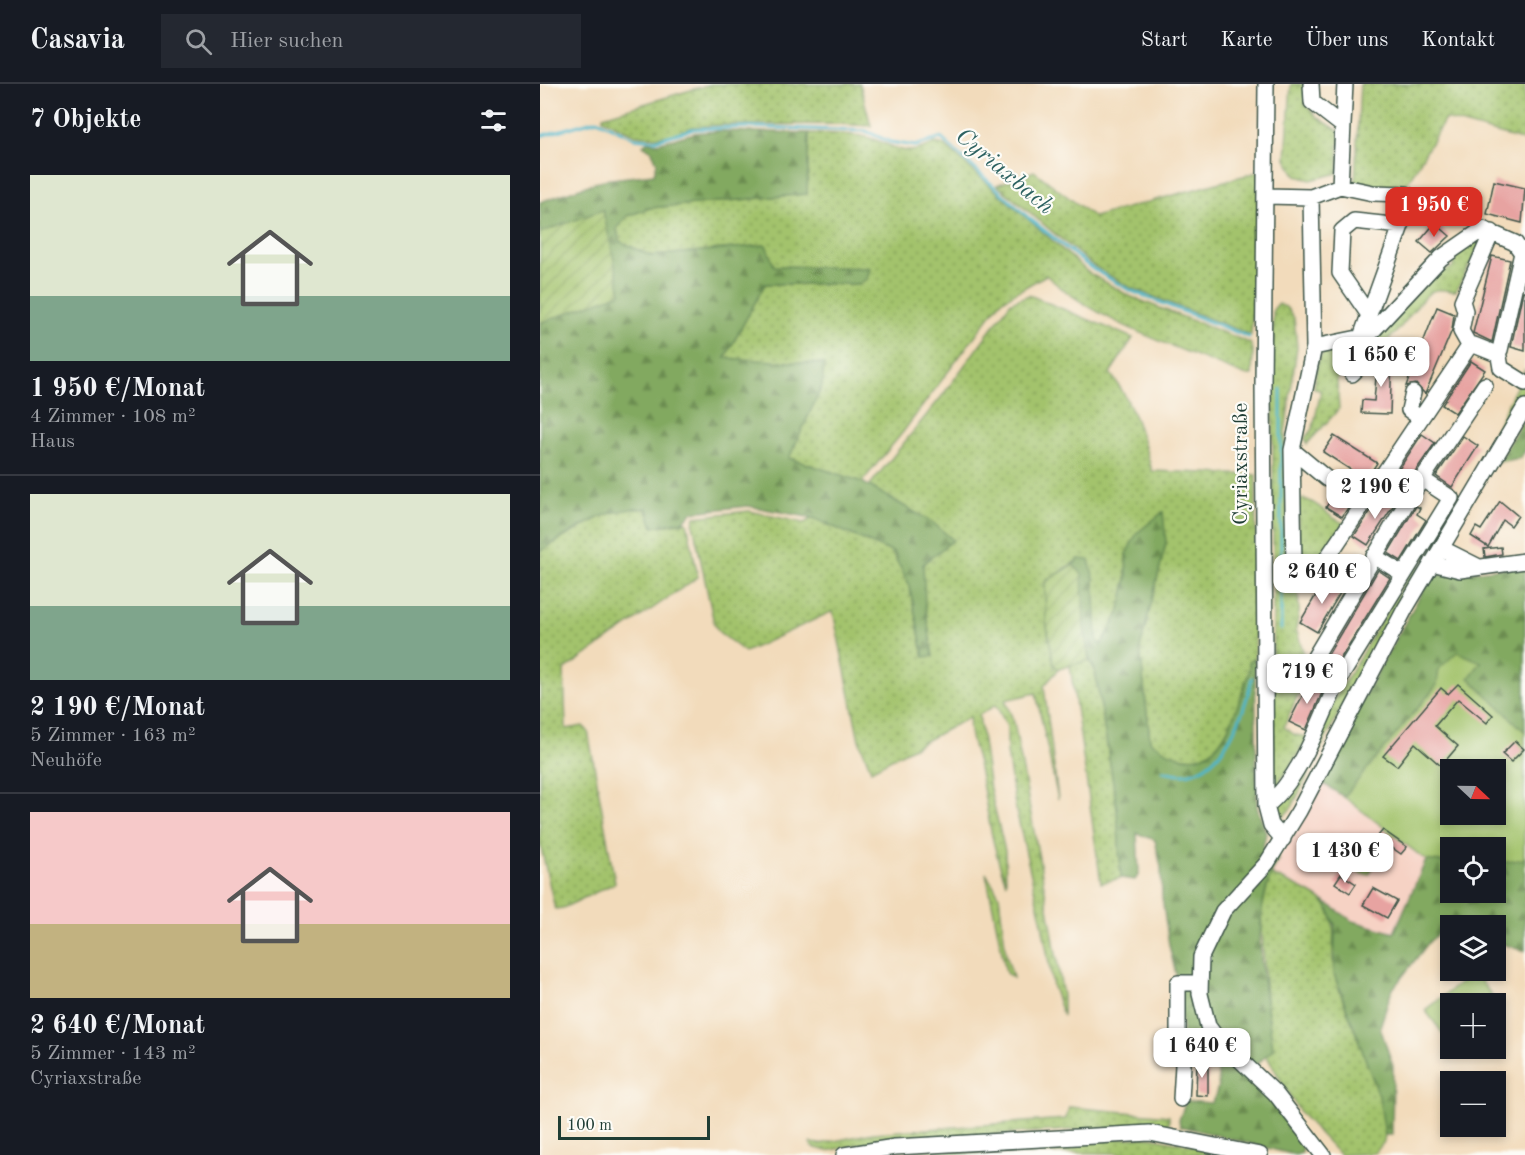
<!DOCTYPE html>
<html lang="de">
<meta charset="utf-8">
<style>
:root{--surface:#171b24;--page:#242831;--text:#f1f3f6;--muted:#9ea1a6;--line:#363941;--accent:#d93025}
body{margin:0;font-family:"Old Standard TT",serif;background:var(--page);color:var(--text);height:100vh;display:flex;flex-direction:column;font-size:22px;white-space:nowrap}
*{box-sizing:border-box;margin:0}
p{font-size:20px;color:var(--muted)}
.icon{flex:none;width:33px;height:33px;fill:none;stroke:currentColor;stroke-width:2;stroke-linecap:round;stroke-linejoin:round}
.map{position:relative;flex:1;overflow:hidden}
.panel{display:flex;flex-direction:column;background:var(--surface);width:540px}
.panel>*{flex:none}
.needle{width:39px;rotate:112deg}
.fabs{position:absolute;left:900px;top:675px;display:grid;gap:12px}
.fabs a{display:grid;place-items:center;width:66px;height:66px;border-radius:0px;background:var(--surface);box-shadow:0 3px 9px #0003;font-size:30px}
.scale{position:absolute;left:18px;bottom:15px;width:152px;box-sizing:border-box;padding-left:6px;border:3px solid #1f3d34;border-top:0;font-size:16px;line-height:21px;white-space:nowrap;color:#1f3d34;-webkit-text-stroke:4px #fdfcf7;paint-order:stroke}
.price{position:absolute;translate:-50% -51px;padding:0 14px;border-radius:12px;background:#fff;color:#222;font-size:20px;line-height:39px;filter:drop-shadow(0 2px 3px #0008)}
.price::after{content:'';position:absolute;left:50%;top:36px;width:18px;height:14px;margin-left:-9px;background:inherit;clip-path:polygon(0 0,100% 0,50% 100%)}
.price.current{background:var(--accent);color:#fff}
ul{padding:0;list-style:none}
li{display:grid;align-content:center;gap:12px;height:318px;padding:0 30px}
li+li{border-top:2px solid var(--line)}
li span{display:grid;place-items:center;height:186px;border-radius:0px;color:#555}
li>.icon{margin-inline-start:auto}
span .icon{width:108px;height:108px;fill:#fffc;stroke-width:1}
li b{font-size:26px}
h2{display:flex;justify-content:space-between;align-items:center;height:72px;padding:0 30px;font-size:26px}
header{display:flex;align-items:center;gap:36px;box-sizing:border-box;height:84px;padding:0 30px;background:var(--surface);border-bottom:2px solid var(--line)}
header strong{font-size:28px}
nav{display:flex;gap:33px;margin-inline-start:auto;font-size:21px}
.search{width:420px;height:54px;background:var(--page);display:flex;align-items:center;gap:15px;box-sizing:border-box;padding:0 21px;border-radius:0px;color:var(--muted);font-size:22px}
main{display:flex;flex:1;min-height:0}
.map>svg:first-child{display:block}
</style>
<header>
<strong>Casavia</strong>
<div class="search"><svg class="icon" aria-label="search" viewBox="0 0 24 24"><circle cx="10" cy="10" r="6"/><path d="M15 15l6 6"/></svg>Hier suchen</div>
<nav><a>Start</a><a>Karte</a><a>Über uns</a><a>Kontakt</a></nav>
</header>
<main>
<section class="panel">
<h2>7 Objekte<svg class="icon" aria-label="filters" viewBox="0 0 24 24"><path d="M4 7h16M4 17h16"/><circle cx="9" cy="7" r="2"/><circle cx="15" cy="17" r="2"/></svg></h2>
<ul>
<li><span style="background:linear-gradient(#dfe7d0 65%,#7fa58c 0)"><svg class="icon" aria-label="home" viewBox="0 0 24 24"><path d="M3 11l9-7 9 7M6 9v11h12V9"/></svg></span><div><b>1 950 €/Monat</b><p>4 Zimmer · 108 m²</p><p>Haus</p></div></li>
<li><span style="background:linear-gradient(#dfe7d0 60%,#7fa58c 0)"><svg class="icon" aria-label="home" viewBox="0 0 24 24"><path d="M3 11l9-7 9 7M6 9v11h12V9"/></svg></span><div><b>2 190 €/Monat</b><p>5 Zimmer · 163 m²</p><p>Neuhöfe</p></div></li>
<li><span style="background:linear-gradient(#f6c9c9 60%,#c2b280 0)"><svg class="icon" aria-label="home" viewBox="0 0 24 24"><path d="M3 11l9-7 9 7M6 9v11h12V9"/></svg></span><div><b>2 640 €/Monat</b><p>5 Zimmer · 143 m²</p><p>Cyriaxstraße</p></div></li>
</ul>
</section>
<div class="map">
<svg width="985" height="1071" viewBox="0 0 985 1071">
<defs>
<pattern id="grass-dots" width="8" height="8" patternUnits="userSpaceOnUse" patternTransform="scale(1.5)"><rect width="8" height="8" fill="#a3c36c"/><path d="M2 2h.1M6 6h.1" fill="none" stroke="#84a05a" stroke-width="1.8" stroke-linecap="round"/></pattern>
<pattern id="forest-firs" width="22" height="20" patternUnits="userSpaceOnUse" patternTransform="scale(1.5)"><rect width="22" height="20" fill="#82a960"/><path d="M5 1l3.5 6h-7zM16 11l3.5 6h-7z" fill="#6a8b50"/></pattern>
<pattern id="garden-furrows" width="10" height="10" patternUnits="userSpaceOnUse" patternTransform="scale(1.5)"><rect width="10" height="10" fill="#a3c36c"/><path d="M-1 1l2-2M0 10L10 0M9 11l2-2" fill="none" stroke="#84a05a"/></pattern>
</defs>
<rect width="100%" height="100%" fill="#fdfcf7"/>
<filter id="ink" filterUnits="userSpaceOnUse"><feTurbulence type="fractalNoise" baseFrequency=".0167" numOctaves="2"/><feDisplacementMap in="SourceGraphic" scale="12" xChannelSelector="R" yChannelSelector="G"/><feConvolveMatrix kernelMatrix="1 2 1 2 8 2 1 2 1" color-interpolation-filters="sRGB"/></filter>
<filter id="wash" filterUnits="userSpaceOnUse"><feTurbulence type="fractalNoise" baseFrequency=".008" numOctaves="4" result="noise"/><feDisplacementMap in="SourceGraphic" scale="24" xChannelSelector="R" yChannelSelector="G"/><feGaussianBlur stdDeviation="1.35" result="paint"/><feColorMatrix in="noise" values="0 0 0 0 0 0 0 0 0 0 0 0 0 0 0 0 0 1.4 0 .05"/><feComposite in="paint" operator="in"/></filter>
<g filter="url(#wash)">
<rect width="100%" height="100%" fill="#f2dbbb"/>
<path fill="#f6d2c4" d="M781,698L886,776L854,849L813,837L785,818L730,790Z"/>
<path fill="url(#grass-dots)" stroke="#618050" stroke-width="1.5" d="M171,0H320L331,42L297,40L181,41L153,43L131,51L115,53L95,51L63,35V32Z
M751,0H765V20L777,33L799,47L798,89L771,96L756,92L746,75Z
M820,0H985V59L982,56L905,35L867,100L854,105L815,98Z
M269,49C287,50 308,49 325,53C357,60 360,77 395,59L404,61L549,189L589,212L710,259L713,266L712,291H704C638,263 559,240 506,191L461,217L363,348L322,398L249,374L282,302L185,274L225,200H319L330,184L234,182L225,161L111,172L79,157L77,144L87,132L110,124L267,110Z
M494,87L554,133L721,87L711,251L589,203L552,181L457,101Z
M936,158H941L916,207C910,207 902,205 896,206C879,209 863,252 838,261L833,256L894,191L912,184L917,170Z
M489,211L593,254L570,289C593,318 602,352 612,387L716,391L715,574L709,577V588C691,641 677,705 610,657L600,564L626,459L586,470C588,502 582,535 561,561L557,557L554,495L539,475L505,498L506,537L514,582L519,585L504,602L518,715L496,609L465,616L474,638L511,840L523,912V932L513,903L502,839L475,721L467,668V643L456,621L439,631L450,705L465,767L466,799C450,758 448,725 439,684C436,668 427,649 430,633L331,686L319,656L293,527L205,568L179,548L174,539L153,440L155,433L209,427L264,439L273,434L352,468L369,500L384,573L383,480L413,456L392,438L329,402L402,312L471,218Z
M738,220L746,223L754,234L757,263L745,349L749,481L758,506L759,528L756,545L763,567L765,594L744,643L755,651L769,653L733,708V226Z
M802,263L797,298L799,325L767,360L765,354L773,344L781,307L774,304L778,277L784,267Z
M985,285V305L946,376L942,373Z
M764,415C781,419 788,435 805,439L771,485C752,477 759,436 759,417Z
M86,424L107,425L113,443L147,438L158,493L24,586L26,645L43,642L48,647L75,799L23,824L15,825L0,759V467L67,429Z
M876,479L880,483L871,501L801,624L752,723L742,734L736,733V724L791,621Z
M549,576L555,586L577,724L581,794L561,799L530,581Z
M446,789L459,811L466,870L473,894L466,889Z
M730,790C742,796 780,811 786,821C801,847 788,867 795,892C808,940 851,1012 844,1058L835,1069L800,1071L761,1030L726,971L733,964L726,916L721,829Z
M529,1023L629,1032V1039L623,1044L596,1042L332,1058L287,1067L272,1063L271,1059L280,1060L333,1049L526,1035Z
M610,1053L700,1071L550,1069L320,1071Z"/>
<path fill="url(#forest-firs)" stroke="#50734a" stroke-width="1.5" d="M179,47L269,49L267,110L110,124L87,132L77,144L79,157L111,172L226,161L234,182L330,184L327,195L319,200H225L185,274L284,280L282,302L249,374L322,398L392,438L413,456L383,480L385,521L393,572L384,573L369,500L352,468L273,434L208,422L152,428L144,437L113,443L107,425C65,422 35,447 0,467V239L81,209L63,126L0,149V118L63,96L114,90L117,79L112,67L103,61L107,58L118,59L155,49Z
M985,333V367L980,374L958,378Z
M623,428L626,459L600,564L610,657C677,705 691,641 709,588V577L715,574L717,723L726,749L723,763L739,775C706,829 725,905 733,965L707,990L732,1018L763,1060L762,1069L755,1071L640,1042L639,1036L646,1017L671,1019C681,1005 679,992 676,975L645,973L638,899L629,861L622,813L621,783L615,756L597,749L599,790L595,796L581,794L577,724L555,586C539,560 543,521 542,490L533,481L539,475L549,476L554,495L557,557L561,561L579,530L587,493L586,470L597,449Z
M985,482V648L929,594L941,578L899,585L897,601L804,713L781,698L827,607L891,492Z
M985,773V867L956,858V842H910V845L906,843L889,858L852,906L840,943L853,982L852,1051H845L839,1012L794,890L795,841L785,818L813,837L854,849L886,776L910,779V808H956V780Z"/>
<path fill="url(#garden-furrows)" stroke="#618050" stroke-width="1.5" d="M63,126L81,209L0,239V149Z
M533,481L542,490L544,543L549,576L519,585L514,582L506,537L505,498Z
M809,754C822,755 836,760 839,774L829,790C815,792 804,779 799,766L803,759Z"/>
<path fill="#a3c36c" stroke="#618050" stroke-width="1.5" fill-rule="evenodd" d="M917,568L941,578L929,594L985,648L984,775L956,780V764H910V779L886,776L804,713L897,601L899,585ZM910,686H956V730H910Z
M935,888L952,912L943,919L910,920V946L904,951L885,926Z"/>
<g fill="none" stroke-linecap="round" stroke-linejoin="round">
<path stroke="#4db7ca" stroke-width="3" d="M0,52L57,36L94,54L115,56L153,45L210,43L326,47L350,58L375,62L401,54L489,134L550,183L589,206L709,253
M741,545V305
M623,687C629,688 636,690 642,690C684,689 705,627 712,594"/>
</g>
<g id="blocks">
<path fill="#e7a3a1" d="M954,97L985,104L982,139L947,130Z
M895,139L910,152L892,169L879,158Z
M952,172L970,176L952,258L933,249Z
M983,207H985V267L971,263Z
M897,223L914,230L912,246L885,310L876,300L866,302Z
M838,270L852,271L850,330L821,329L822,316L834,317Z
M931,277L945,286L915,329L902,321Z
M882,350L895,359L867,399L855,391Z
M794,352L837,379L802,433L786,423L811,386L783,368Z
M923,352L938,362L912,403L896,392Z
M842,410L855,419L828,461L814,452Z
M960,417L978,432L971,442L963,436L948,463L931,452L936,443L941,446Z
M876,422L880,424L877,430L886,436L861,477L848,469Z
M961,463L962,470L945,473L944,465Z
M838,486L850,494L794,585L783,579Z
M786,494L803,504L777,548L760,538Z
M771,595L785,602L766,646L749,638Z
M918,600L953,631L947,639L918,615L895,642L918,662L901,682L875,659L857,682L843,672L901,604L908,610Z
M975,657L984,665L971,678L962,670Z
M843,746L867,763L861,770L837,753Z
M801,790L816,800L810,809L795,799Z
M833,804L857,817L847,834L823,821Z
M668,977V1012L656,1011L657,978Z"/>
</g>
</g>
<g filter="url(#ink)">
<use href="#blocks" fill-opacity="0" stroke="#3f5548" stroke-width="1.5"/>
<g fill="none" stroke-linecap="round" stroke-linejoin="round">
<g stroke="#3f5548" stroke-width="18">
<path id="minor" d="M726,0L723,301L726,722L731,741L743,755
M771,0L772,18L803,42
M800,102L805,0
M726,112L771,113L800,102L833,109L866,110L867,125L821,253
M771,113L774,263L752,366L787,395
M829,231L800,189L802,147L814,137L861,142
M930,263L921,247L925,227L922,217L952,148
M958,267L961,284L985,299
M812,290L828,274V252
M873,309L869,326L880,334
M752,366L754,481C760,488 767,494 777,489L928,264L934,261L954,269L960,266L982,169L975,159L943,145L901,174L828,252L774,263
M839,392L870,413L945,301
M901,464L939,483
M834,472L863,490
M892,479L920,486L985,477
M798,597L911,414L882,395
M726,722C760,696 780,636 798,597L774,586L773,576L870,413
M641,1015L643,981L638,957V899H659
M304,1071L355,1063L610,1049L720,1071
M783,1071L735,1009L676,953L668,942L660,910L661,873L683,827L727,779L759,727L865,525L985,323"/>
</g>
<use href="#minor" stroke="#fff" stroke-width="15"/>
</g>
</g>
<g text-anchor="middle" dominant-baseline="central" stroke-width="4.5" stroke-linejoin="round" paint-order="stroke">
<g font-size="22" fill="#1f3d34" stroke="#fdfcf7">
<text transform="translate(701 380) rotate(-90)">Cyriaxstraße</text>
</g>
<g font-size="24" font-style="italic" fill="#2d6261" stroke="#fdfcf7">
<text transform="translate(464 88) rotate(40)">Cyriaxbach</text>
</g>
</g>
</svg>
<div class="fabs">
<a><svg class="needle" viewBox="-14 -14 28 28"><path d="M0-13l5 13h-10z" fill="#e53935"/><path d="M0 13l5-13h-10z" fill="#9ea1a6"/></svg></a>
<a><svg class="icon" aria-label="locate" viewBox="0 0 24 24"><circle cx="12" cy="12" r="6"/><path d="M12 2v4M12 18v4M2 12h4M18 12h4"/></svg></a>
<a><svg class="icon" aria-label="layers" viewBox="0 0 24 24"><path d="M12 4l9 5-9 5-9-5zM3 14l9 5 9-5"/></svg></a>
<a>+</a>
<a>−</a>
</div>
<div class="scale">100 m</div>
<b class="price current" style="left:894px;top:154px">1 950 €</b>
<b class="price" style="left:841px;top:304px">1 650 €</b>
<b class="price" style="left:835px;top:436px">2 190 €</b>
<b class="price" style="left:782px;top:521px">2 640 €</b>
<b class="price" style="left:767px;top:621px">719 €</b>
<b class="price" style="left:805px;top:800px">1 430 €</b>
<b class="price" style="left:662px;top:995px">1 640 €</b>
</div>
</main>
